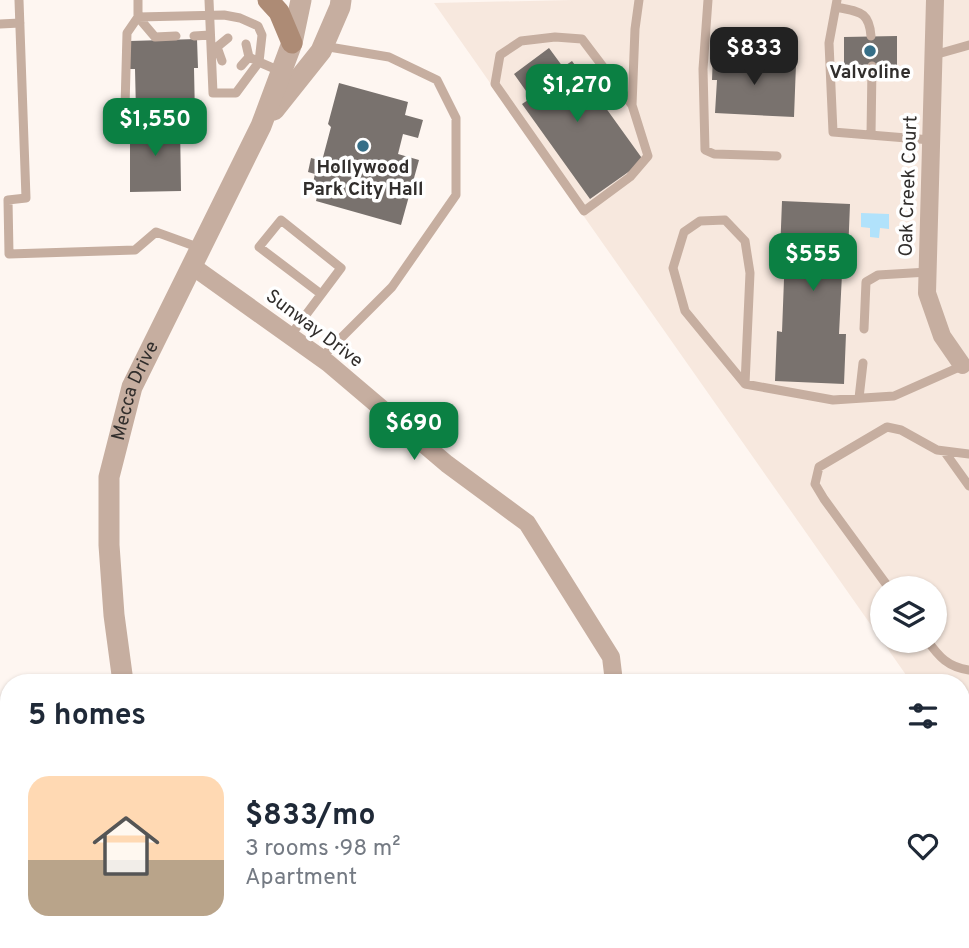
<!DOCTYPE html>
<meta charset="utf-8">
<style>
:root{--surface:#fff;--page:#f6f6f7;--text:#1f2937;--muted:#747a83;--accent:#0b8043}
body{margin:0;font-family:Overpass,sans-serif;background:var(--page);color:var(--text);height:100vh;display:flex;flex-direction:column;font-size:26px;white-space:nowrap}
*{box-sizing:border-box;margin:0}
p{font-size:23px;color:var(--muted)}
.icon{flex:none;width:38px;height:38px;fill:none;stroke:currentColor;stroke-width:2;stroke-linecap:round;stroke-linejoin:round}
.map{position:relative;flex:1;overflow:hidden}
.panel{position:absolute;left:0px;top:674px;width:970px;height:275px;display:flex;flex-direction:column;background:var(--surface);border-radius:28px 28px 0 0;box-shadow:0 2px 5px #0004}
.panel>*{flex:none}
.fabs{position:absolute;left:870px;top:576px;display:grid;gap:14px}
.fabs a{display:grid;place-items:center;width:77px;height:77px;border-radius:50%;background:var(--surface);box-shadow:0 2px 5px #0004;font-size:35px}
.price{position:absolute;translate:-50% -60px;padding:0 16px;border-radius:14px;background:var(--accent);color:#fff;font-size:23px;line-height:46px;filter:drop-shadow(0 2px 4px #0008)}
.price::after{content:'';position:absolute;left:50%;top:42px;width:21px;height:16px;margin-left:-10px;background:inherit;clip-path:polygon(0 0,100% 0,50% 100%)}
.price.on{background:#222;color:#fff}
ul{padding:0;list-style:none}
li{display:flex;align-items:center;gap:21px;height:175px;padding:0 28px}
li span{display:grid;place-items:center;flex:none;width:196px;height:140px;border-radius:21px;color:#555}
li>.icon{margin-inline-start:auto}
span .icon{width:84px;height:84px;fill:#fffc;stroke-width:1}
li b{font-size:30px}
h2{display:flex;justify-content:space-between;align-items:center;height:84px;padding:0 28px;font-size:30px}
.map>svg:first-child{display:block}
</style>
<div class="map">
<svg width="969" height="948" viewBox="0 0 969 948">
<rect width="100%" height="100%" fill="#fef6f1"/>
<path fill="#f7e8de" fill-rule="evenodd" d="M572,0H969V709H961V682H911L434,3ZM882,588H934V640H882Z"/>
<path fill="#b1e2fb" d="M861,213L889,214V229L880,228L879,238L870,237V228L861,227Z"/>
<path fill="#79726e" d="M897,36V65L844,66V37Z
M197,39L198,68H194L195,117L152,118V112H136L135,69H130V41Z
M549,48L563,67L572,61L644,161L590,199L522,104L531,98L514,74Z
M713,54L738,56V61L796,64L794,117L715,113L717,80H712Z
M339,83L408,102L405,115L423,120L418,138L403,134L398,154L419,160L401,225L316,201L319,189L312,187L315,174L308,172L311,158L322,161L331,127L328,124Z
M180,123L181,191L130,192V124Z
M782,201L850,204L848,254H843L839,334H846L844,384L775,381L777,331L782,332L785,253H780Z"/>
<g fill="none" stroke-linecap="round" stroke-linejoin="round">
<path stroke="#c6aea0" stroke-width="9" d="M19,0L26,198L8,200L9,254L135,250L156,232L200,248
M209,0L213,93H236L259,62L249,57
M708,0L703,69L705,150L714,154L777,156
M837,0L829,43L833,132L931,140
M836,7C858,12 869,10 871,36
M138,17L224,15L240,18L258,26L262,35L259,62L282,72
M138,17L155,37L176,36
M0,24L20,23
M194,36L210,35
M934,55L969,45
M222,61L217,47L228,38
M241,66L249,57L246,44
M632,105L582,39L555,37L521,41L500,55L495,84L584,211L630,177L648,156L632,105L635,29L639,0
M125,107L127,33L138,17V0
M871,135L872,66
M864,329L866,282L878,275L928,272
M290,336L341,268L281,220L259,247L321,294
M321,358L392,287L456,195V118L437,80L389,57L323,46
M745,384L750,273L745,241L725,220L700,221L684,232L673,268L685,311L745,384L833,400L894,396L964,365
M859,398L863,363
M944,451L969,486
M889,588L824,499L815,484L819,467L887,427L901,430L937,450L969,454
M927,640C939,657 948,667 969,670"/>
<path stroke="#c6aea0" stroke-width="18" d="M935,0L927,293L942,336L962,365
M192,266L328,363L447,464L527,523L611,657L614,682
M609,948L610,940"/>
<g stroke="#c6aea0" stroke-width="21">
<path d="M274,110L321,51L340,7L341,0"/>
<path id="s1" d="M123,682L114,615L109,545V477L132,387L261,126L292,43L301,0"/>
<path d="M180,940L182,948"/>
</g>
<path stroke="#ad8b75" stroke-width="21" d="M268,0L279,12L292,43"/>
</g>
<g fill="#366f88" stroke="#fff" stroke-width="2.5">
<circle cx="870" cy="51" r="7"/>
<circle cx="363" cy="146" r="7"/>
</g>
<g text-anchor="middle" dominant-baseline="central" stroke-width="7" stroke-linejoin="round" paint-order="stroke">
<g font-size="19" font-weight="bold" fill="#312e2c" stroke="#fff">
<text x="870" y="73">Valvoline</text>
<text x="363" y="168">Hollywood<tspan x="363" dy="22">Park City Hall</tspan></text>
</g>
<g font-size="19" fill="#312e2c" stroke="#fff">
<text transform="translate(909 186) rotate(-88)">Oak Creek Court</text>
<text transform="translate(314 329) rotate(37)">Sunway Drive</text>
<text stroke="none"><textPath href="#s1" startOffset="296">Mecca Drive</textPath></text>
</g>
</g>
</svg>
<div class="fabs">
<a><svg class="icon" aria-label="layers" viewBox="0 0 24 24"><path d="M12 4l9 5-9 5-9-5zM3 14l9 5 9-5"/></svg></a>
</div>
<b class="price on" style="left:754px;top:87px">$833</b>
<b class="price" style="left:577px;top:124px">$1,270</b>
<b class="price" style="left:155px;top:158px">$1,550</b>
<b class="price" style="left:813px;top:293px">$555</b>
<b class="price" style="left:414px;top:462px">$690</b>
<section class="panel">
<h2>5 homes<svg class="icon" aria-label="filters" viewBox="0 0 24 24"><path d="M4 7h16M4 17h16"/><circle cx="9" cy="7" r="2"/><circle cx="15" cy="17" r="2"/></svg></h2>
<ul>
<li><span style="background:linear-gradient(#ffd9b3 60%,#b9a48a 0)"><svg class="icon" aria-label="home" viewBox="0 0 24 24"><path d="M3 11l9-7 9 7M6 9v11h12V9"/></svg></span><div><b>$833/mo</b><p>3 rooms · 98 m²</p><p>Apartment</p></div><svg class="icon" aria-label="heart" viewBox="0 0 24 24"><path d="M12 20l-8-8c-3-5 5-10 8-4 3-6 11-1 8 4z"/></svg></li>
</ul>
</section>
</div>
